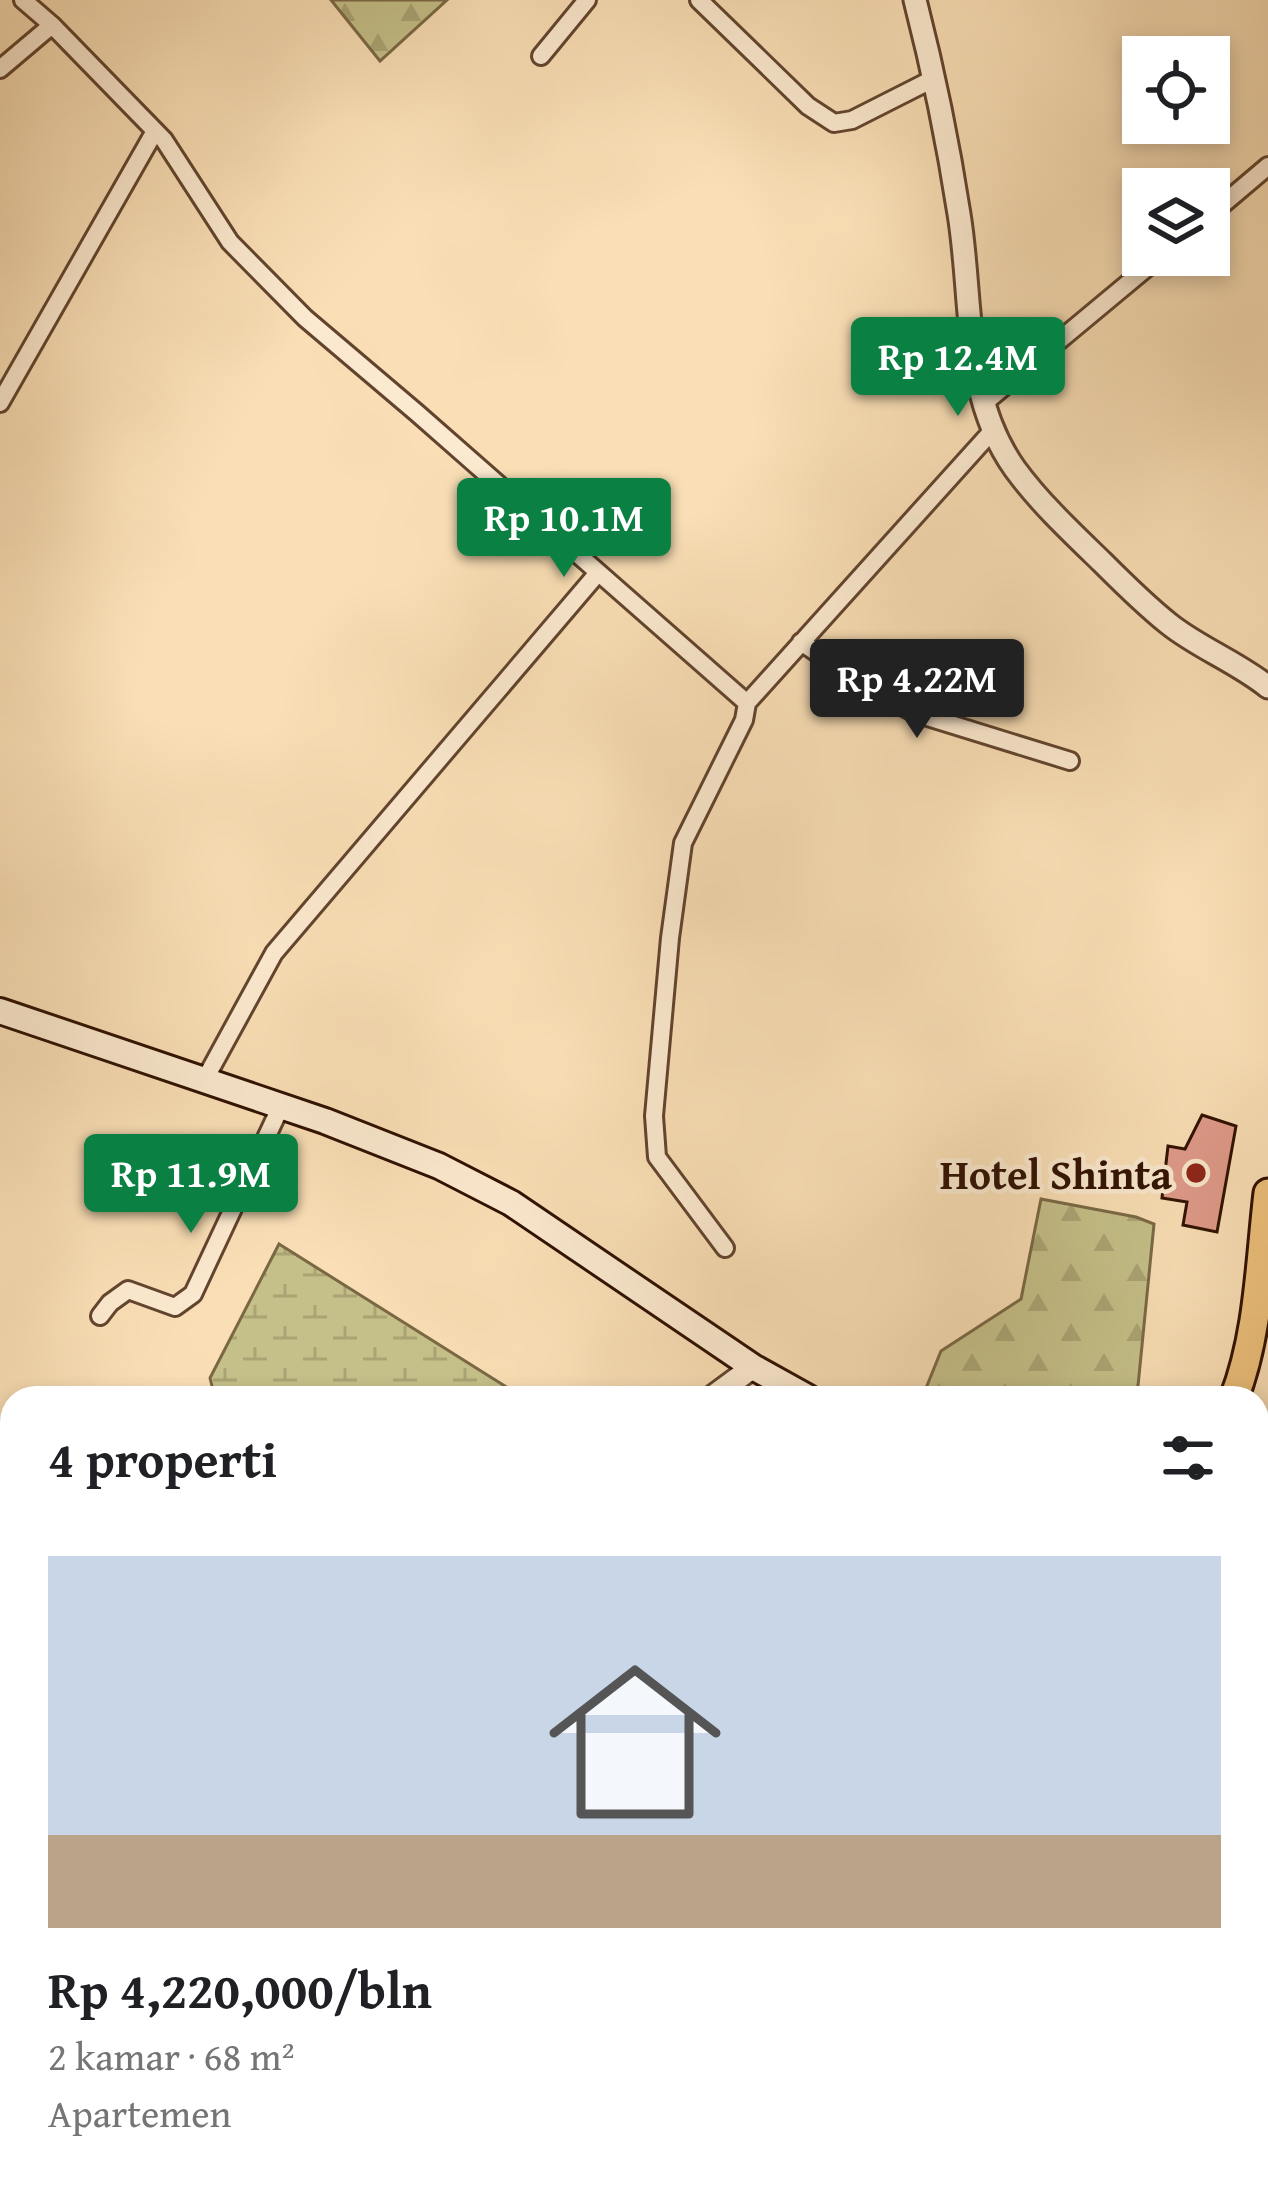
<!DOCTYPE html>
<html lang="id">
<meta charset="utf-8">
<style>
:root{--surface:#fff;--page:#f6f6f6;--text:#202124;--muted:#757577;--line:#e0e0e0;--accent:#0b8043}
body{margin:0;font-family:"Gentium Book Plus",serif;background:var(--page);color:var(--text);height:100vh;display:flex;flex-direction:column;font-size:45px;white-space:nowrap}
*{box-sizing:border-box;margin:0}
p{font-size:39px;color:var(--muted)}
.icon{flex:none;width:66px;height:66px;fill:none;stroke:currentColor;stroke-width:2;stroke-linecap:round;stroke-linejoin:round}
.map{position:relative;flex:1;overflow:hidden}
.sheet{position:absolute;left:0px;top:1386px;width:1269px;height:804px;display:flex;flex-direction:column;background:var(--surface);border-radius:36px 36px 0 0;box-shadow:0 6px 18px #0003}
.sheet>*{flex:none}
.buttons{position:absolute;left:1122px;top:36px;display:grid;gap:24px}
.buttons a{display:grid;place-items:center;width:108px;height:108px;border-radius:0px;background:var(--surface);box-shadow:0 6px 18px #0003;font-size:60px}
.price{position:absolute;translate:-50% -102px;padding:0 27px;border-radius:12px;background:var(--accent);color:#fff;font-size:39px;line-height:78px;filter:drop-shadow(0 3px 6px #0008)}
.price::after{content:'';position:absolute;left:50%;top:72px;width:36px;height:27px;margin-left:-18px;background:inherit;clip-path:polygon(0 0,100% 0,50% 100%)}
.price.active{background:#222;color:#fff}
ul{padding:0;list-style:none}
li{display:grid;align-content:center;gap:24px;height:636px;padding:0 48px}
li+li{border-top:3px solid var(--line)}
li span{display:grid;place-items:center;height:372px;border-radius:0px;color:#555}
li>.icon{margin-inline-start:auto}
span .icon{width:216px;height:216px;fill:#fffc;stroke-width:1}
li b{font-size:51px}
h2{display:flex;justify-content:space-between;align-items:center;height:144px;padding:0 48px;font-size:51px}
.map>svg:first-child{display:block}
</style>
<div class="map">
<svg width="1268" height="2190" viewBox="0 0 1268 2190">
<defs>
<pattern id="grass-tufts" width="24" height="20" patternUnits="userSpaceOnUse" patternTransform="scale(3)"><rect width="24" height="20" fill="#c5c089"/><path d="M3 7l-1-3M5 7V3M7 7l1-3M15 17l-1-3M17 17v-4M19 17l1-3" fill="none" stroke="#aaa474"/></pattern>
<pattern id="forest-firs" width="22" height="20" patternUnits="userSpaceOnUse" patternTransform="scale(3)"><rect width="22" height="20" fill="#c5c089"/><path d="M5 1l3.5 6h-7zM16 11l3.5 6h-7z" fill="#aaa474"/></pattern>
<pattern id="wetland-marsh" width="20" height="14" patternUnits="userSpaceOnUse" patternTransform="scale(3)"><rect width="20" height="14" fill="#c5c089"/><path d="M1 5h8M5 5V1M11 12h8M15 12V8" fill="none" stroke="#aaa474"/></pattern>
</defs>
<rect width="100%" height="100%" fill="#fadfb6"/>
<filter id="stains"><feTurbulence type="fractalNoise" baseFrequency=".00167" numOctaves="4"/><feColorMatrix values="0 0 0 0 .2 0 0 0 0 .09 0 0 0 0 .02 0 0 0 .5 -.17"/></filter>
<radialGradient id="worn" r=".72"><stop offset=".6" stop-color="#630" stop-opacity="0"/><stop offset="1" stop-color="#630" stop-opacity=".3"/></radialGradient>
<path fill="url(#grass-tufts)" stroke="#7a6845" stroke-width="3" d="M1268,1529V1719H1257V1543Z
M1099,2178H1176L1177,2190H1109Z"/>
<path fill="url(#forest-firs)" stroke="#7a6845" stroke-width="3" d="M331,0H447L380,61Z
M1041,1199L1136,1217L1154,1224L1137,1396L1150,1398H922L941,1351L1021,1299Z"/>
<path fill="url(#wetland-marsh)" stroke="#7a6845" stroke-width="3" d="M279,1244L524,1398H215L210,1378Z"/>
<path fill="#e09b8b" stroke="#2f1001" stroke-width="3" d="M1202,1115L1236,1126L1217,1232L1183,1225L1187,1202L1162,1198L1168,1146L1185,1149Z"/>
<g fill="none" stroke-linecap="round" stroke-linejoin="round">
<g stroke="#62442e" stroke-width="22">
<path id="minor" d="M23,0L52,25L164,140L230,242L305,318L417,413L747,703L744,720L683,843L670,938L654,1116L657,1157L725,1248
M699,0L808,106L834,123L852,120L933,79
M541,56L587,0
M0,69L52,25
M1209,216L1268,166
M0,403L155,131
M983,404L1162,255
M801,642L883,697L918,714L1070,761
M747,703L993,430
M204,1081L274,953L597,574
M100,1316L110,1303L128,1290L175,1307L193,1294L281,1106
M0,1857L12,1853
M335,2178L344,2190"/>
</g>
<g stroke="#62442e" stroke-width="27">
<path id="tertiary" d="M915,0C933,70 948,143 959,214C973,299 962,395 1015,469C1040,503 1071,532 1102,562C1123,583 1145,605 1169,624C1199,648 1237,662 1268,687
M711,1398L753,1367
M531,2178L542,2190
M0,2184L2,2190
M895,2190L900,2178"/>
</g>
<g stroke="#2f1001" stroke-width="30">
<path id="secondary" d="M0,1011L325,1121L439,1166L511,1203L753,1367L809,1398
M1257,1960L1268,2020
M1257,2063L1268,2113"/>
</g>
<g stroke="#2f1001" stroke-width="33">
<path id="primary" d="M1234,1398C1259,1334 1260,1260 1268,1193
M130,2190L158,2178
M198,2190L225,2178"/>
</g>
<use href="#minor" stroke="#fcead0" stroke-width="16"/>
<use href="#tertiary" stroke="#fcead0" stroke-width="21"/>
<use href="#secondary" stroke="#fcead0" stroke-width="24"/>
<use href="#primary" stroke="#edc07b" stroke-width="27"/>
</g>
<circle fill="#8f2418" stroke="#fcead0" stroke-width="4.5" cx="1196" cy="1173" r="12"/>
<g text-anchor="middle" dominant-baseline="central" stroke-width="9" stroke-linejoin="round" paint-order="stroke">
<g font-size="42" font-weight="bold" fill="#2f1001" stroke="#fcead0" text-anchor="end">
<text x="1172" y="1173">Hotel Shinta</text>
</g>
</g>
<rect width="100%" height="100%" filter="url(#stains)"/>
<rect width="100%" height="100%" fill="url(#worn)"/>
</svg>
<div class="buttons">
<a><svg class="icon" aria-label="locate" viewBox="0 0 24 24"><circle cx="12" cy="12" r="6"/><path d="M12 2v4M12 18v4M2 12h4M18 12h4"/></svg></a>
<a><svg class="icon" aria-label="layers" viewBox="0 0 24 24"><path d="M12 4l9 5-9 5-9-5zM3 14l9 5 9-5"/></svg></a>
</div>
<b class="price" style="left:958px;top:419px">Rp 12.4M</b>
<b class="price" style="left:564px;top:580px">Rp 10.1M</b>
<b class="price active" style="left:917px;top:741px">Rp 4.22M</b>
<b class="price" style="left:191px;top:1236px">Rp 11.9M</b>
<section class="sheet">
<h2>4 properti<svg class="icon" aria-label="filters" viewBox="0 0 24 24"><path d="M4 7h16M4 17h16"/><circle cx="9" cy="7" r="2"/><circle cx="15" cy="17" r="2"/></svg></h2>
<ul>
<li><span style="background:linear-gradient(#c9d6e8 75%,#b9a48a 0)"><svg class="icon" aria-label="home" viewBox="0 0 24 24"><path d="M3 11l9-7 9 7M6 9v11h12V9"/></svg></span><div><b>Rp 4,220,000/bln</b><p>2 kamar · 68 m²</p><p>Apartemen</p></div></li>
</ul>
</section>
</div>
